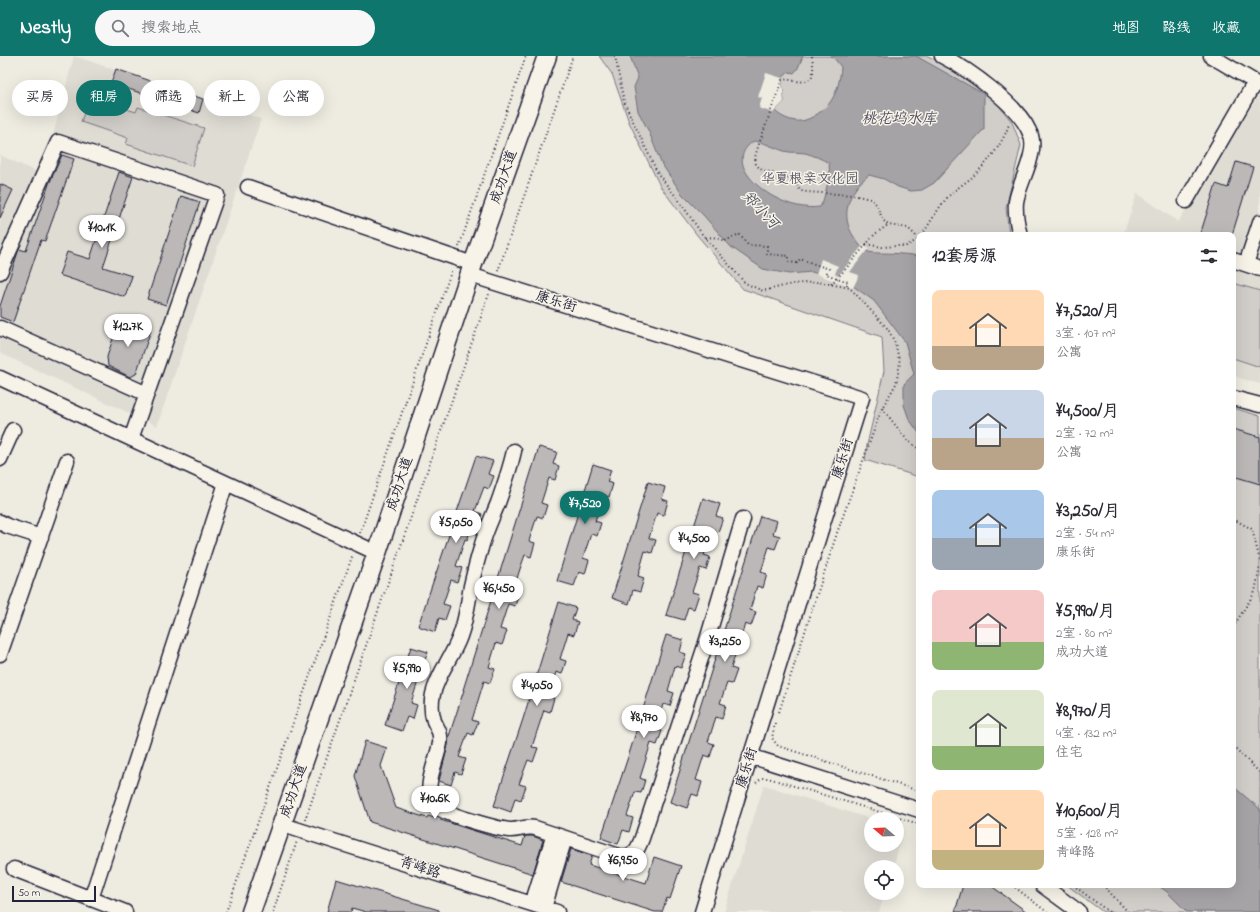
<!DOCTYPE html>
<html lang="zh">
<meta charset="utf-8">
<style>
:root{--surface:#fff;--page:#f7f7f7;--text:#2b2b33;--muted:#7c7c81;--accent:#0f766e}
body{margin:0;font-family:"Indie Flower","LXGW WenKai TC",sans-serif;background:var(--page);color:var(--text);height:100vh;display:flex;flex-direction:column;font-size:15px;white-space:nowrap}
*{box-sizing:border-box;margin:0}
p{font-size:13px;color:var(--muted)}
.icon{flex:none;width:22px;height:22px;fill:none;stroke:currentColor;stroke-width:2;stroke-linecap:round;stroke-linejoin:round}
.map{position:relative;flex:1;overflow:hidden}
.details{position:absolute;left:916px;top:176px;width:320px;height:656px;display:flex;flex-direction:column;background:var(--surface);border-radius:8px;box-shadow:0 4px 16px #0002}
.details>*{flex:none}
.top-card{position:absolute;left:12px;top:24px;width:380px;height:36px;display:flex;gap:8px}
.needle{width:26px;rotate:289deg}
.controls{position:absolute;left:864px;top:756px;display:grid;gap:8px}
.controls a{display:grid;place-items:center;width:40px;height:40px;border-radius:50%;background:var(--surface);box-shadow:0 4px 16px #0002;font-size:20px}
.scale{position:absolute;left:12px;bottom:10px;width:84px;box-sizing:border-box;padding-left:4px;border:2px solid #22223b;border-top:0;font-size:11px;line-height:14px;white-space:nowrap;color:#22223b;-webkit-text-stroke:3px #f7f3e8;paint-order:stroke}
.price{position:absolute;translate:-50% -34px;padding:0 9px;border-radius:14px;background:#fff;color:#222;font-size:13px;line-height:26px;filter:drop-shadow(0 1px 2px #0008)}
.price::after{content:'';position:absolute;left:50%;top:24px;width:12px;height:9px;margin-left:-6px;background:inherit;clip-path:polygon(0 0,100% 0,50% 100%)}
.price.on{background:var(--accent);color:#fff}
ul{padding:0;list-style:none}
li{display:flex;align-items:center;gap:12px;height:100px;padding:0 16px}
li span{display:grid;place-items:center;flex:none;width:112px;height:80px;border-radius:8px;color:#555}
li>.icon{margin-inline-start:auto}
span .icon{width:48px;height:48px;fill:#fffc;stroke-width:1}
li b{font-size:17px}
h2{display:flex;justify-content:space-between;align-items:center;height:48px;padding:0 16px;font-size:17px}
.tag{padding:0 14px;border-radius:18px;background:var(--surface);box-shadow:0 4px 16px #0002;font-size:14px;line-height:36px}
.tag.on{background:var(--accent);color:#fff}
header{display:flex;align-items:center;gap:24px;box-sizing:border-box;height:56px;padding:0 20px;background:var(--accent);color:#fff}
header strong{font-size:19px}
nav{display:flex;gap:22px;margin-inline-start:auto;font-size:14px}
.search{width:280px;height:36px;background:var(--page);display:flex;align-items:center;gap:10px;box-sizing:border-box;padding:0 14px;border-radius:22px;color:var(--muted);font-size:15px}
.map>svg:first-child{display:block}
</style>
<header>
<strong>Nestly</strong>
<div class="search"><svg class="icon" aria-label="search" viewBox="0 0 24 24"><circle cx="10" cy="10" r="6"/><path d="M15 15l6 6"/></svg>搜索地点</div>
<nav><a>地图</a><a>路线</a><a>收藏</a></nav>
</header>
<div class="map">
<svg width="1260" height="856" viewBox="0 0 1260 856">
<rect width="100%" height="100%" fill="#eeebe1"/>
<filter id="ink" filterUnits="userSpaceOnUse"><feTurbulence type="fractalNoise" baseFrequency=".025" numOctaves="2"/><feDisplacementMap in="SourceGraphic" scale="8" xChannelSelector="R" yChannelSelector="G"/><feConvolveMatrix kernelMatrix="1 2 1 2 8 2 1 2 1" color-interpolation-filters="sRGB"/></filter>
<g filter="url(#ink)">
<path fill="#dfdcd4" d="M74,0L261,63L157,370L0,297V99L39,117L53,79Z
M1260,38V328L1233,320V179H1123L1137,137L1178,166Z
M764,729L871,763V789H897V772L904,774L893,811H871V837H885L879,856H724Z"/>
<path fill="#d1cdc9" stroke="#7a7882" d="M599,0H928L963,19L993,42L1012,66L1021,89L1006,152L1009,179H919V421L865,404L867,389L884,315L882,281L743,233L697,179L660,130L629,66L612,18Z
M89,41L136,56L138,51L204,72L192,110L126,88L128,82L81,66Z
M1233,227L1260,235V311L1233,302Z
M1233,352L1260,360V856H1103L1067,829H1233Z"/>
<path fill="#a6a3a6" stroke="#716f7b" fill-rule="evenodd" d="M630,0H803L798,12L794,17L789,16L782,22L784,46L775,55C781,61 792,66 801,65C811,64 826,53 831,45C838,34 840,23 841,11L834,2L830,0H916L984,38V73L934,127L922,134L911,135L898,131L884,123L869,119C849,134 839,159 854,181C858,187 863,194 869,196C873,197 878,197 882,197C892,197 903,198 913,199L919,201V377L909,363L904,349V328L914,318L905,286L874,245L853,230L812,216L789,218L763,213L731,191L704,160L682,138L661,107L649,76L638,55L634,31L638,22ZM754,85C766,87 772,91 784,95C791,97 798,96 805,97C813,99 822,103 829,107L830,122L827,130L823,145L820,151C805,153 789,149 776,142C756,132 725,104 754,85Z
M1233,730L1260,753V856H1187L1166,835L1157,829H1233Z"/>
<path fill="#eeebe1" d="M766,17L782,22L784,46L773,57L759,52L762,42L758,41Z
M863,189L868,193L850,216L859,219L853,232L816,218L821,203L838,210L835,218L838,220Z"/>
<path fill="#bbb8b7" stroke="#22223b" d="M116,13L203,43L199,57L111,27Z
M62,99L74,103L45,185L41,184L13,266L0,261V250L19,193L26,195L49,128Z
M1236,106L1253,111L1232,179H1200L1216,128L1228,132Z
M119,116L133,121L103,211L132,220L125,241L59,219L67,196L90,203Z
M0,128L13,134L0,162Z
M181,140L200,146L166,249L147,243Z
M119,264L151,274L136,318L130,321L108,310L107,301Z
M1233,373L1260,381V428L1233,420Z
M539,391L557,396L553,408L559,410L555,424L549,422L541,447L547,449L543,462L537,460L529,485L535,487L531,501L525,499L520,513L513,535L519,537L515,550L508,548L500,573L507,575L502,589L496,587L489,611L495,613L490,627L484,625L472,664L478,666L473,679L468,677L459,701L466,703L461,718L455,716L451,729L439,725L448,689L449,680L464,634H463Z
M476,400L493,405L488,418L494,420L489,433L484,431L475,455L482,458L477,472L472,470L467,484L465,483L456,510L462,512L457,526L451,524L443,548L450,550L445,564L439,562L435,576L418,570Z
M593,408L611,414L607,426L613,428L609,441L603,439L595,465L601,467L597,480L591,478L583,502L589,504L585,518L579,516L574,530L557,525Z
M648,426L665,431L662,443L668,445L664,459L657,457L649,482L656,484L652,497L645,495L638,520L644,522L640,536L633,534L629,548L612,542Z
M703,442L720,448L716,460L723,462L718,476L712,474L704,499L710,501L706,514L700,512L692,536L699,538L694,553L688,551L684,564L666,559Z
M760,460L777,465L773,478L780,480L775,493L769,491L761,516L767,518L763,532L757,530L750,554L756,556L751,570L745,568L731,612L737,614L732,628L727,627L720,647L726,649L722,663L716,661L708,686L714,688L710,701L704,699L696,724L702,726L698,740L692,738L687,752L670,746Z
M559,546L576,552L572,564L578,566L574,579L568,577L560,603L566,605L562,618L556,616L548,640L554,642L550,656L544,654L532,691L538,692L533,706L528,704L519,728L526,730L521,744L515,742L511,756L494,750L523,663Z
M666,579L683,584L680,596L686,598L681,612L675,610L668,635L674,637L670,650L663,648L656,673L662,675L657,689L651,687L640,722L645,724L641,737L635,736L627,760L633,762L629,776L623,774L618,788L601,782L630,695Z
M411,591L428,596L423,609L429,611L424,624L419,622L411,647L417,649L413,663L407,661L402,675L385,669Z
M365,685L387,692L381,710L396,752L427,762L428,760L522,790L525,780H533L543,784L533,818L370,766L355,720Z
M571,793L592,800L589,809L646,827L654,801L681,810L670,843L667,842L662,856H655L561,826Z
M336,823L439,854V856H366L352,852L351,856H327Z
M963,829H990L1027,856H955Z"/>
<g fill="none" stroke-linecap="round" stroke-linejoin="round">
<g stroke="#22223b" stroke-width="17">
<path id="minor" d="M942,0C968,13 1017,48 1029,75C1033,82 1033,92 1031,99C1028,114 1018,132 1016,146C1015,157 1017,168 1020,179
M1211,0L1255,26
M248,131L473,208
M1186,145L1255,26L1260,29
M1233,204L1260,213
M1246,208L1260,166
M0,216L58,86L217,139L131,383
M470,219L862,342L702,856
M0,272L147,338
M0,322L377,497
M1233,342L1260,349
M514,395C510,413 504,430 498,447C492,462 485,476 481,492C477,505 474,517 471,530C468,547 466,564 460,580C453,600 438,617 433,638C431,647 431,656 434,665C438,674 441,676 440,687C437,706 422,731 434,749C440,757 500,774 511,774C520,774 526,770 535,772L622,801C635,800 638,793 642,782L707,584L743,463
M0,403L13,374
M0,466L7,470L41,481
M0,598L67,405
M750,700L919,754
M283,769L557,856
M14,813L125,856
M1042,829L1079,856
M91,843L226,427
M532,848L554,778
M544,852L565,782"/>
</g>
<g stroke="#22223b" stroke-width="21">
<path id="major" d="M251,856L377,497L473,208L547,0"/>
</g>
<path stroke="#22223b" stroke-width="2" stroke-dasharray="1 3" stroke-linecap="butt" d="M615,0L624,46L658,118L678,143L702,178L745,227L763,235L792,228L818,226L850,232L888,273L895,287L900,307L896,328L882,352L907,384L919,393
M812,0C814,16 816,28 795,25C791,24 787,23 782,24L759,88L755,101L756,108L760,113L786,121L793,125L801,135L807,136L853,139L871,143L876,148L883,164L888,169L908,172L919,183
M922,179C930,167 937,154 946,143C953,135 962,129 970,123C986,109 1003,88 1009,68
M706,182L713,181L725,185L739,178L748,189L767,190V198L789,200V206L797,207L800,203L829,213L826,218L848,226L846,231
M866,188L882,191L896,190H906L919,183
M459,191L526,0
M498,215L573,0
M831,228L842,217L875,178L888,169
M1233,463L1252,473L1260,505
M360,477L452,213
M1233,571L1255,536L1260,510
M779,656L837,477L882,352
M775,667L772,682L778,690L919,735
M1233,690L1260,717
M756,727L762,722H768L919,768
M305,764L489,238
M1012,829L1047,856
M1073,829L1109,856
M1103,829L1128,856
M226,856L353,498
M273,856L297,785"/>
<use href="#minor" stroke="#f7f3e8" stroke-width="14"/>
<use href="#major" stroke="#f7f3e8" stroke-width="18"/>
</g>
</g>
<g text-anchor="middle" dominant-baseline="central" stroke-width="3" stroke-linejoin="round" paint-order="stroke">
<g font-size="14" fill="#22223b" stroke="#f7f3e8">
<text transform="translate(504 121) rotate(-71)">成功大道</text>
<text transform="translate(556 246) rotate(17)">康乐街</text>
<text transform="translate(843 403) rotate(-73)">康乐街</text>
<text transform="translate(400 428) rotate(-72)">成功大道</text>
<text transform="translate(747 712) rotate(-73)">康乐街</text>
<text transform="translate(294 735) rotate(-71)">成功大道</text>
<text transform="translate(420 812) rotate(18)">青峰路</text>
</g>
<g font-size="14" fill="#575566" stroke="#f7f3e8">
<text x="810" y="123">华夏根亲文化园</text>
</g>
<g font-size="15" font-style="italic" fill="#504f60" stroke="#f7f3e8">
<text x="899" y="63">桃花坞水库</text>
<text transform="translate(760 154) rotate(46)">郑小河</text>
</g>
</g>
</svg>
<div class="controls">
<a><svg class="needle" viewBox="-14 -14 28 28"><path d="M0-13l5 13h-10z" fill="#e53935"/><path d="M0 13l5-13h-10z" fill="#7c7c81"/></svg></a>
<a><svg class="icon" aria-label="locate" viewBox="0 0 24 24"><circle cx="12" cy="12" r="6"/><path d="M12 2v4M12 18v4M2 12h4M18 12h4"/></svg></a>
</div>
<div class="scale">50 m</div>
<b class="price" style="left:102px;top:193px">¥10.1K</b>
<b class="price" style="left:128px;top:292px">¥12.7K</b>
<b class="price on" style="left:585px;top:469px">¥7,520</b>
<b class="price" style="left:456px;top:488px">¥5,050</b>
<b class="price" style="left:694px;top:504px">¥4,500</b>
<b class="price" style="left:499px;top:554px">¥6,450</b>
<b class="price" style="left:725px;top:607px">¥3,250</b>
<b class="price" style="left:407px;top:634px">¥5,990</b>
<b class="price" style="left:537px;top:651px">¥4,050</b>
<b class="price" style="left:644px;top:683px">¥8,970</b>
<b class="price" style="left:435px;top:764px">¥10.6K</b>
<b class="price" style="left:623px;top:826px">¥6,950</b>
<div class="top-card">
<a class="tag">买房</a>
<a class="tag on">租房</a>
<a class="tag">筛选</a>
<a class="tag">新上</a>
<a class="tag">公寓</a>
</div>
<section class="details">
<h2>12套房源<svg class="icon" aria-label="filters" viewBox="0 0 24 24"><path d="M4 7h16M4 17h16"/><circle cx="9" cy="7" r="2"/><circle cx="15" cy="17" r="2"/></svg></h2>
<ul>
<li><span style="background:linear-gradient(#ffd9b3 70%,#b9a48a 0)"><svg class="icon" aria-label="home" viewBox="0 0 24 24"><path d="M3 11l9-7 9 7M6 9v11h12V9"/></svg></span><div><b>¥7,520/月</b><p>3室 · 107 m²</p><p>公寓</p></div></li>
<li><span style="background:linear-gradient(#c9d6e8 60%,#b9a48a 0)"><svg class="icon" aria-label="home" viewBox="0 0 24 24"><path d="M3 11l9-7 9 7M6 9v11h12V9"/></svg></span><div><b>¥4,500/月</b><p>2室 · 72 m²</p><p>公寓</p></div></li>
<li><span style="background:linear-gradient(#a9c7e8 60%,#9aa5b1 0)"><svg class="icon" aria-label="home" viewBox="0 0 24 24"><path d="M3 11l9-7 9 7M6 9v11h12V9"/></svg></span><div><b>¥3,250/月</b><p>2室 · 54 m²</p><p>康乐街</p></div></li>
<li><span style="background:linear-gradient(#f6c9c9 65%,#8fb573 0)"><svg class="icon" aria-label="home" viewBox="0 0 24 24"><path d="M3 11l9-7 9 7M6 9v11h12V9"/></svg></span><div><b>¥5,990/月</b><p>2室 · 80 m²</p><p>成功大道</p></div></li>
<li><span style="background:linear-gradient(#dfe7d0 70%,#8fb573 0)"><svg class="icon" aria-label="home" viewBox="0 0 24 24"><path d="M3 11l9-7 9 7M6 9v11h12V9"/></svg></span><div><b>¥8,970/月</b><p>4室 · 132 m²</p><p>住宅</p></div></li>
<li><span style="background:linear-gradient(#ffd9b3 75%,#c2b280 0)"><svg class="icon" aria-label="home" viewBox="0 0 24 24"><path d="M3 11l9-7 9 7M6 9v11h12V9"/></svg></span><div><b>¥10,600/月</b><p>5室 · 128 m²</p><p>青峰路</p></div></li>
</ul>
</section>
</div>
